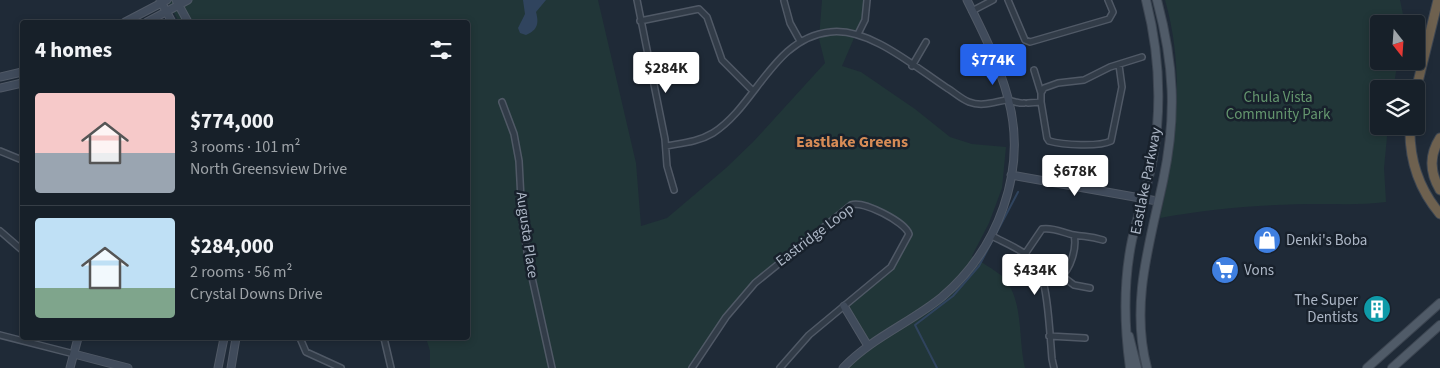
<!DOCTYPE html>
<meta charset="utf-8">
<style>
:root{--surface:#172029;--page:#242d35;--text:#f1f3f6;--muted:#9ea3a8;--line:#363e46;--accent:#2563eb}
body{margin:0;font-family:"Source Sans 3",sans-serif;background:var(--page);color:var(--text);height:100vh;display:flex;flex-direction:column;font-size:19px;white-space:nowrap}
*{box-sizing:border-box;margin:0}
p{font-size:16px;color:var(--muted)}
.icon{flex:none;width:28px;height:28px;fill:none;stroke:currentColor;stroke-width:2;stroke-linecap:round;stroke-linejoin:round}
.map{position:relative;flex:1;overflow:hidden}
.panel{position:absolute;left:20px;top:20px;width:450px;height:320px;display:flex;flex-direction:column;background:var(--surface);border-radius:5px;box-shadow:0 2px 8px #0003,0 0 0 1px var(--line)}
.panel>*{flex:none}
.needle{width:32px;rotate:163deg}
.buttons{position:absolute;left:1370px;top:15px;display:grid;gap:10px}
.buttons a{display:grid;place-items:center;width:55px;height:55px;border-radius:5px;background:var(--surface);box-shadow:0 2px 8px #0003,0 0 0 1px var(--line);font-size:25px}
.price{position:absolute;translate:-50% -42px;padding:0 11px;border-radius:5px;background:#fff;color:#222;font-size:16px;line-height:32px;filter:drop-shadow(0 1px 2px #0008)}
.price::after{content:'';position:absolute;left:50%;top:30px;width:15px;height:11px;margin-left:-8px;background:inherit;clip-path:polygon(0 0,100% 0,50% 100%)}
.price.on{background:var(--accent);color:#fff}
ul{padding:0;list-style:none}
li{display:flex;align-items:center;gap:15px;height:125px;padding:0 15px}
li+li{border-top:1px solid var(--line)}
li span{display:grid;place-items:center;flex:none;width:140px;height:100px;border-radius:5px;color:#555}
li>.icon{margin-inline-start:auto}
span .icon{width:60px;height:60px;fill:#fffc;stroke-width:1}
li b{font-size:21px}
h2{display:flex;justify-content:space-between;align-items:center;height:60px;padding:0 15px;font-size:21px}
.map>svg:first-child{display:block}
</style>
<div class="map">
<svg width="1440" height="368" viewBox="0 0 1440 368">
<rect width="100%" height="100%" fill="#1f2a37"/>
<path fill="#213638" d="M167,0H598L636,163L641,226L667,218L726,168L753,142L825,63L819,39L822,0H864L861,22L842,66L861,72L915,109L950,137L972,144L1006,147L1002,188L989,223L972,256C979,261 1000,273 1004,278C1024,301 1018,340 1025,368H838L869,343L841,306C863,287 899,267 905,235L898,223L856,204L756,281L690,368H430V351L426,338H468V22H179Z
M1165,0H1400L1405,24H1379V61H1398L1393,89H1379V126H1388L1384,168L1386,202C1364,205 1343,204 1321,204C1268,204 1212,208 1160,218C1176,145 1186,73 1165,0Z"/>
<path fill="#30445e" d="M523,0H546L536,12C539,23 538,30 526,35L520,33L518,28L525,14Z"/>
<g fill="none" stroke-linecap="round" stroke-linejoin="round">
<path stroke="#30445e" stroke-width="2" d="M937,368L915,325L953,296L979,266L1018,192"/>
<g stroke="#505966" stroke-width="8">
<path id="street" d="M637,0L665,139L667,166L674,190
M1008,0L1025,40L1030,42L1109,19L1113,12L1108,0
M784,1L790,23L800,41
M972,11L993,0
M640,21L699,9L707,17L722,60L753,91
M858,34L865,20L867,0
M1119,65L1122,87L1111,141C1099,147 1063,145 1049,141L1047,138L1041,102V93L1044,88L1058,83L1084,80L1110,67L1142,57
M912,66L926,42
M1034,70L1041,93
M502,102L514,134L519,161L522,219L529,264L552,368
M1028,103L1041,102
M666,146C682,143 698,142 713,133C756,106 773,38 830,32C869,27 915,67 947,88C954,92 961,99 969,102C982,107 994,102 1006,100C1012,100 1018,104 1024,103
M0,151L22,160
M0,231L22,250
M992,236C1007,244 1026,251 1037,265C1048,281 1050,338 1052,359L1054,368
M1025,254L1042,229C1054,227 1063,233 1074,235C1086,237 1090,236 1103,240
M1062,276L1074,285L1090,288
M1044,282C1049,281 1055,280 1060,277C1071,270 1077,247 1074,235
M0,335L74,354
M1049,336L1085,338
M300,338L306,352L341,368
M384,338L391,368
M692,368L726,317L755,283L851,205C863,200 905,222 909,234L891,267L809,335L780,368"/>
</g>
<g stroke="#505966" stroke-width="9">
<path id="secondary" d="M160,0L172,22
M176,0L188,22
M125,22L167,0
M147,22L188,0
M0,77L22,72
M0,88L22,83
M1011,175L1157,201
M844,306L868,346
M74,354L128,368
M70,368L78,338
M218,368L224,338
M231,368L236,338
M843,368C871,338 910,323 942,297C998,249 1028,171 1008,98C999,64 983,32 967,0"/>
</g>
<g stroke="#3c4551" stroke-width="10">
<path id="primary" d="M1129,336L1137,368
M1130,368C1124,325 1123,283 1132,240C1138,213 1148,186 1153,158C1162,106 1159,51 1146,0
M1147,368C1130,304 1150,242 1163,181C1177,115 1174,64 1157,0
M1367,368L1440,303
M1392,368L1440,325"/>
</g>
<g stroke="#3d4652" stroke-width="11">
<path id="highway" d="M1416,90L1438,0
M1410,126C1409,158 1419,189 1440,214
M1440,138C1429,155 1430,173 1440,190"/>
</g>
<use href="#street" stroke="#323c48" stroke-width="5"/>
<use href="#secondary" stroke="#404b5b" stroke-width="7"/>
<use href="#primary" stroke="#505b68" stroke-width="8"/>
<use href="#highway" stroke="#6e614f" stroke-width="9"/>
</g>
<defs>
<g id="shop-disc" transform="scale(1.4375)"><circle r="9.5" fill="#3f7fe0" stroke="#18212c"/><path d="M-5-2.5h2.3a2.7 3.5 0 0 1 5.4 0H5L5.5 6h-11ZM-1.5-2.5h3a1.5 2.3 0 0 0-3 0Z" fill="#fff"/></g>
<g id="supermarket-disc" transform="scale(1.4375)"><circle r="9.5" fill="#3f7fe0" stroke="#18212c"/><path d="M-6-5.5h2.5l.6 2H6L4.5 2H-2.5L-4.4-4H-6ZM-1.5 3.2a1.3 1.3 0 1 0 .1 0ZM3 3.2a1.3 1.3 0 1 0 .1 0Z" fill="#fff"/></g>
<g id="building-disc" transform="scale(1.4375)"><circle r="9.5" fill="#0f9aa8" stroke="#18212c"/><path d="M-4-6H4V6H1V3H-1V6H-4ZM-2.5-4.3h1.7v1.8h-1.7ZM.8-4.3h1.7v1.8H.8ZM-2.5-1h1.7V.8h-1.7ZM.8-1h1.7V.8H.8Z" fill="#fff"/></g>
</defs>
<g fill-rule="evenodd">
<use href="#shop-disc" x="1267" y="240"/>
<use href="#supermarket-disc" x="1225" y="270"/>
<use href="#building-disc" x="1377" y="309"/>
</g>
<g text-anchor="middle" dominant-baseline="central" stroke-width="5" stroke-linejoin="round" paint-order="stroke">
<g font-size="15" fill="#64966e" stroke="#18212c">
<text x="1278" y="97">Chula Vista<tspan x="1278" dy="17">Community Park</tspan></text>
</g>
<g font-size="15" fill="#acb6c5" stroke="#18212c">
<text transform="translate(1146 181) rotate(-79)">Eastlake Parkway</text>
<text transform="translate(527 235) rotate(82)">Augusta Place</text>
<text transform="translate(815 235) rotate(-37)">Eastridge Loop</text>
</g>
<g font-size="15" fill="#acb6c5" stroke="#18212c" text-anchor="start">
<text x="1286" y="240">Denki's Boba</text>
<text x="1244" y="270">Vons</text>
<text x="1358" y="300" text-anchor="end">The Super<tspan x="1358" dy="17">Dentists</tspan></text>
</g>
<g font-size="16" font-weight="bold" fill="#d68b56" stroke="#18212c">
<text x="852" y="142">Eastlake Greens</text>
</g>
</g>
</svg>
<div class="buttons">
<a><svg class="needle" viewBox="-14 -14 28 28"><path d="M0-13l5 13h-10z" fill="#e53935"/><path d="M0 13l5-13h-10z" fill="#9ea3a8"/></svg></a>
<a><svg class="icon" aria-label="layers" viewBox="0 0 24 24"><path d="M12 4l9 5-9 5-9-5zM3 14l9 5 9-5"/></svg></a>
</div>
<b class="price on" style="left:993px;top:86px">$774K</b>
<b class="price" style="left:666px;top:94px">$284K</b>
<b class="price" style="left:1075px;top:197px">$678K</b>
<b class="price" style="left:1035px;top:296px">$434K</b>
<section class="panel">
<h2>4 homes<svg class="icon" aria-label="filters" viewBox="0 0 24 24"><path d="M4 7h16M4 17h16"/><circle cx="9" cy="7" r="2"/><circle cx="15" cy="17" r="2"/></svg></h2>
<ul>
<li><span style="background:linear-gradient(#f6c9c9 60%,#9aa5b1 0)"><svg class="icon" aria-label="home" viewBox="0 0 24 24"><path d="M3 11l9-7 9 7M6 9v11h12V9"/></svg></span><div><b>$774,000</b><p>3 rooms · 101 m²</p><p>North Greensview Drive</p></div></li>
<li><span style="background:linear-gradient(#bfe0f5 70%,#7fa58c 0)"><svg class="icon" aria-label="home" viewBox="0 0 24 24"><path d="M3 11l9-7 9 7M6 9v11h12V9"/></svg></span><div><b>$284,000</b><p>2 rooms · 56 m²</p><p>Crystal Downs Drive</p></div></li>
</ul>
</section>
</div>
